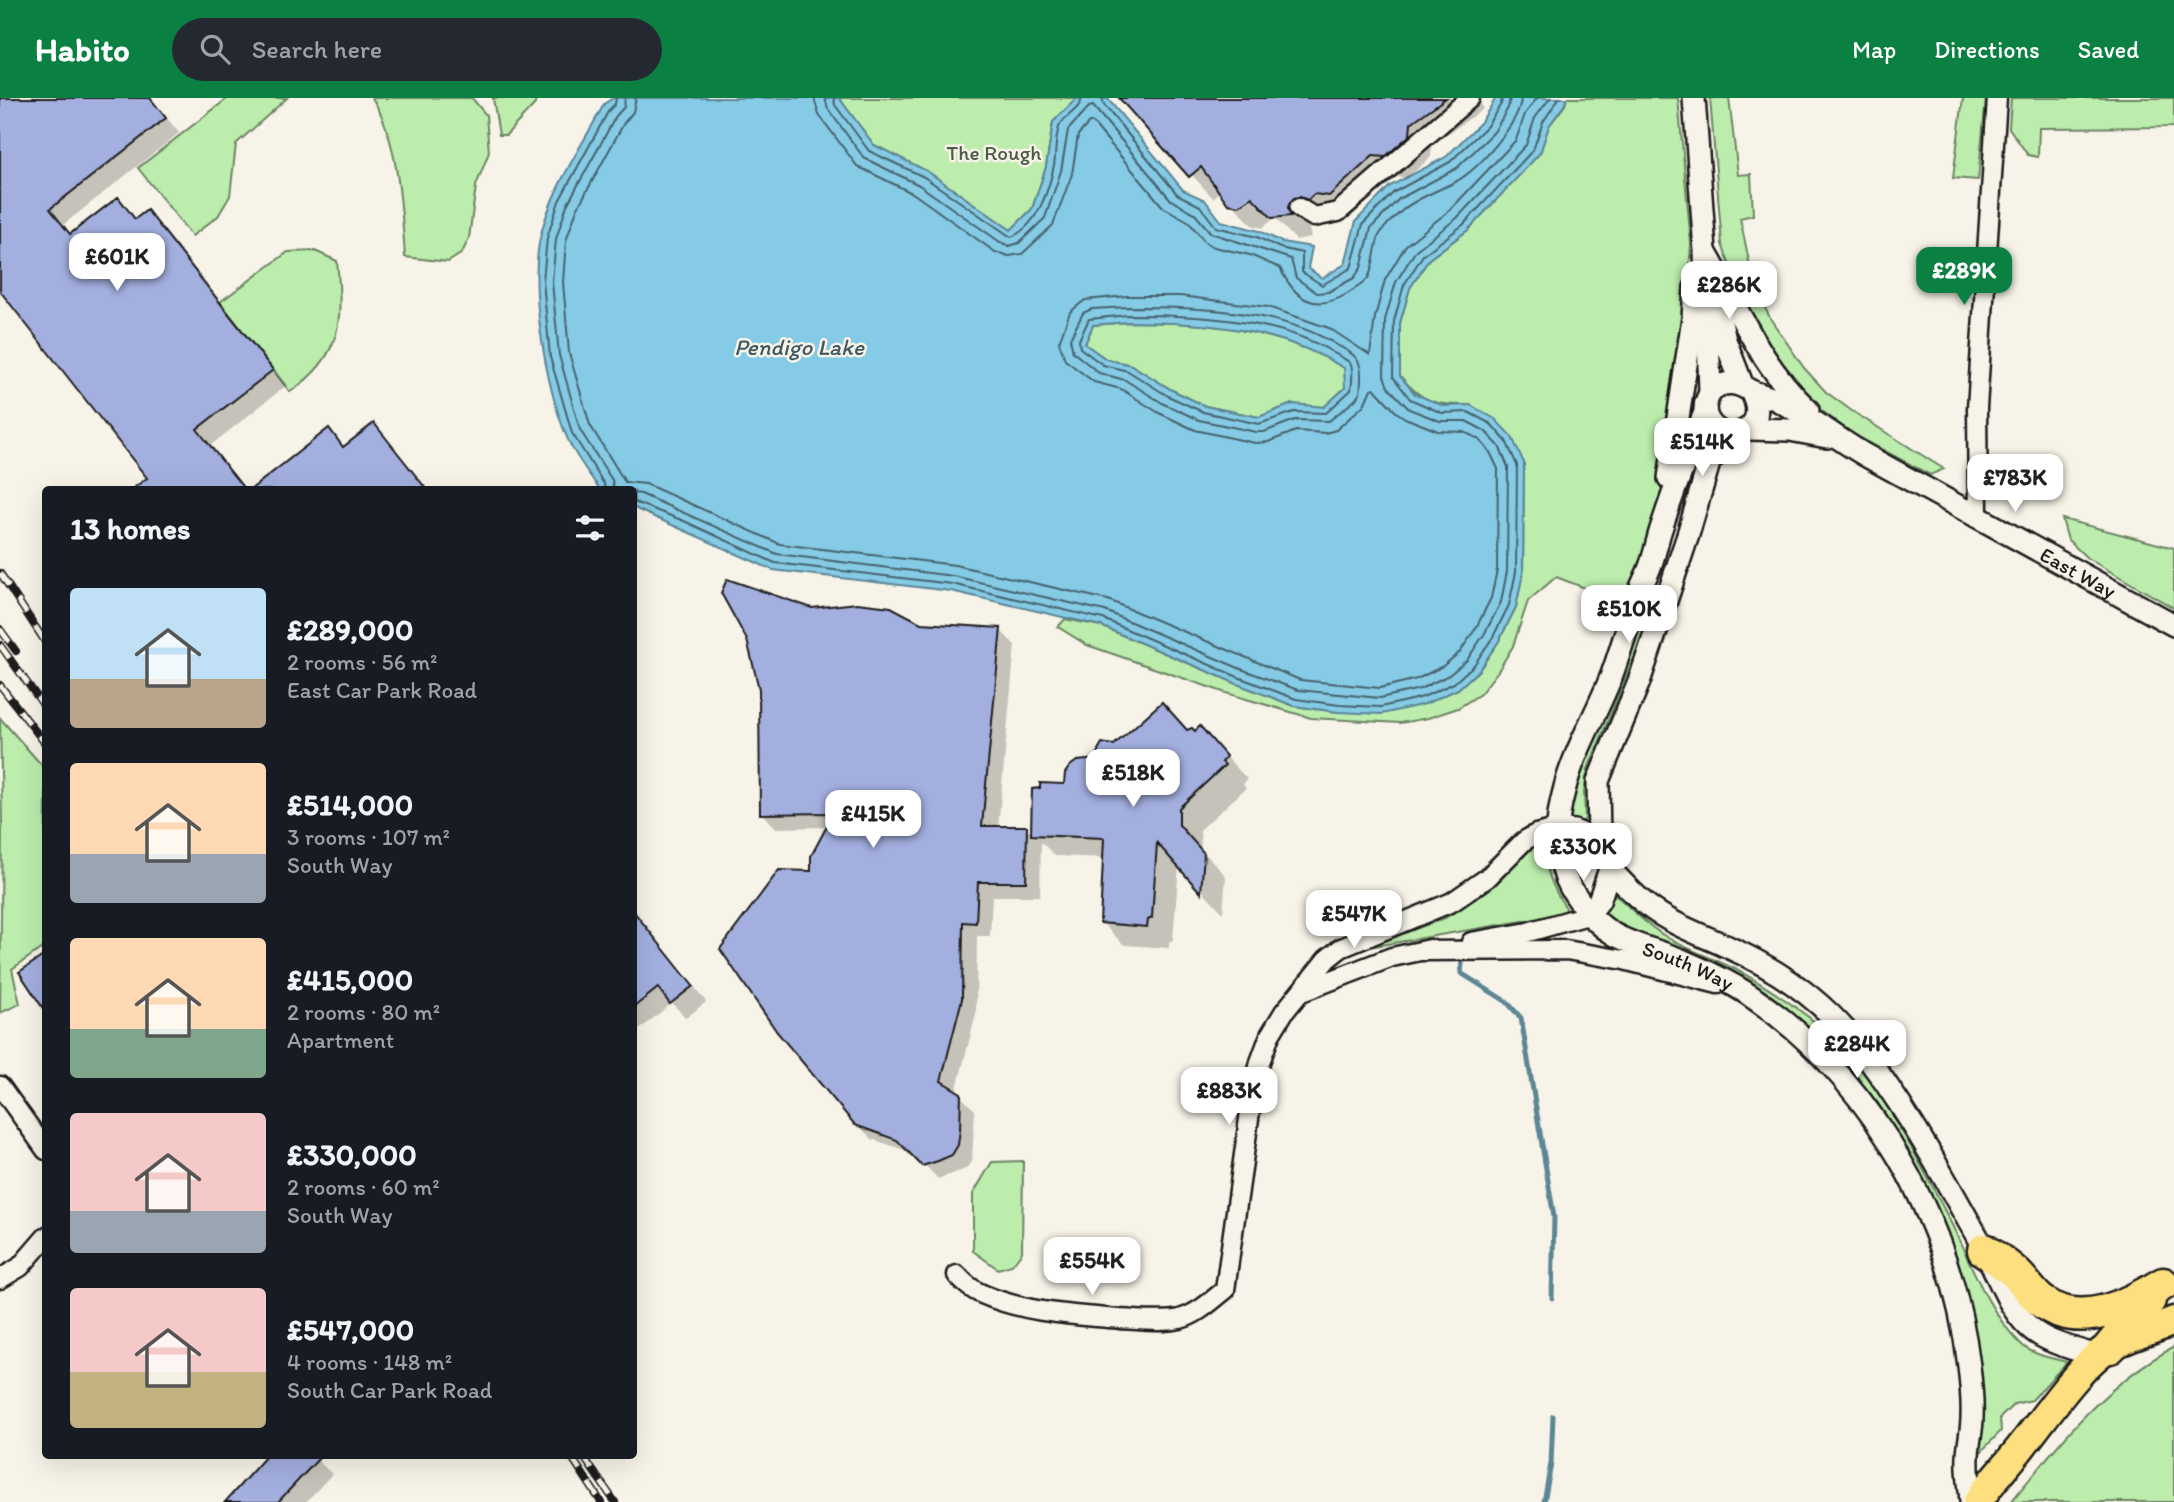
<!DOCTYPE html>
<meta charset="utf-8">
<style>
:root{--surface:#171b24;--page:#242831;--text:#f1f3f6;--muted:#9ea1a6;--accent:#0b8043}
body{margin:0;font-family:Itim,sans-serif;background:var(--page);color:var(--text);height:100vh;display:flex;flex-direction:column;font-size:26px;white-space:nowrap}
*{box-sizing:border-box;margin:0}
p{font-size:23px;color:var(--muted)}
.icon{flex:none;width:38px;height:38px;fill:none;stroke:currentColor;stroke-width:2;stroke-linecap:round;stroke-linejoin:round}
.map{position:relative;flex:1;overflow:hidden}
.sheet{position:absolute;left:42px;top:388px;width:595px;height:973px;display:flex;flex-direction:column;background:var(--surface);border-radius:7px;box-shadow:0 7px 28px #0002}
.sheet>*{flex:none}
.price{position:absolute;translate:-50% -60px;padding:0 16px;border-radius:14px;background:#fff;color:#222;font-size:23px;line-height:46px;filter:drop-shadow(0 2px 4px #0008)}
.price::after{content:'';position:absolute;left:50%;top:42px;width:21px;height:16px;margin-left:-10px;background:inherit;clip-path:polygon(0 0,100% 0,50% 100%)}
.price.on{background:var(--accent);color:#fff}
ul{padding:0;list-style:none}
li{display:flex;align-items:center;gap:21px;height:175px;padding:0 28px}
li span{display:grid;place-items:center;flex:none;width:196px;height:140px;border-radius:7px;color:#555}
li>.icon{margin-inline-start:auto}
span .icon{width:84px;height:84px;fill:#fffc;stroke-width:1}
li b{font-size:30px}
h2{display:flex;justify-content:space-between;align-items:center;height:84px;padding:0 28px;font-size:30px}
header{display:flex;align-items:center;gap:42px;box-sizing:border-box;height:98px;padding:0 35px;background:var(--accent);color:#fff}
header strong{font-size:33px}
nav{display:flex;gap:38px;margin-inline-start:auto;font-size:24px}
.search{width:490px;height:63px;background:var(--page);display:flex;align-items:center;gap:18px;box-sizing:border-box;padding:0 24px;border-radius:38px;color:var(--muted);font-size:26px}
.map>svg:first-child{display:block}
</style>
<header>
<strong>Habito</strong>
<div class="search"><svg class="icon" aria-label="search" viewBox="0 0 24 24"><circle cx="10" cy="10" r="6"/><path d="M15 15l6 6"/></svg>Search here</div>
<nav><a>Map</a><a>Directions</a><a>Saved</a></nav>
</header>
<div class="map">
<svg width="2174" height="1404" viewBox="0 0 2174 1404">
<rect width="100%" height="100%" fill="#f7f3e8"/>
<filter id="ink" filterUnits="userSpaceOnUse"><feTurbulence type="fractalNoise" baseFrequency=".0143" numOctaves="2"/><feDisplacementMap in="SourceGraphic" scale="14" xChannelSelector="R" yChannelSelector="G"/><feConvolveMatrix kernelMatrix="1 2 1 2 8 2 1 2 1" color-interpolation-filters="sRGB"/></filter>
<g filter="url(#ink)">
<path fill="#bcedad" stroke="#6c8464" stroke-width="2" d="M228,0H287L236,46L230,98L218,118L192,138L138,70Z
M372,0H472L486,17L489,54L476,88L469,140L462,155L448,164L405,159C402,113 398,38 372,0Z
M493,0H536L535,6L506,37H499Z
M839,0H1107L1108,1H1076L1053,24L1046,69L1032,111L1011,132L927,73L874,47Z
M1567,0H1678L1691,146L1683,249L1665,377L1638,481L1627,506L1556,479L1528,503L1513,548L1498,573L1480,596L1458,610L1428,620L1400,625L1311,620L1226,595L1087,547L1058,529L1065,521L1101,528L1235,585L1294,608L1338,614L1425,606L1458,591L1479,572L1499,543L1516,509L1523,475L1524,365L1470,307C1435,308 1423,305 1400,278V225L1410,190L1429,161L1468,132L1540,55L1549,28L1565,7Z
M1710,0H1729L1738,77L1751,76L1753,117L1740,120L1754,187L1770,220L1804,270L1826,294L1852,313L1944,371L1930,377L1851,335L1808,302L1755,235L1722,146Z
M1963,0H1986L1978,82L1953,80Z
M2011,0H2174V29L2039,30L2038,59L2028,57L2009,30Z
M315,153L337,163C343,222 343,258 290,294L220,204L288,154Z
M1128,224C1205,224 1278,230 1345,270V290L1324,309L1292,306L1259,319L1205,308L1172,292L1131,267L1106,261L1085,246L1093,227Z
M2062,421L2174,450V510L2087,460L2068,442Z
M1639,523L1648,526L1588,671L1584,694L1585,721L1583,724L1566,720L1573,678Z
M0,620L46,672L45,848L12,871L20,906L0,915L2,726Z
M1542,745C1546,772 1551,788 1566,810L1564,816L1375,848V846L1445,820L1487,793L1536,746Z
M1615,796C1632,812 1648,828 1668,840C1689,852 1713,860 1735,871C1778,894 1839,937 1867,977C1898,1024 1926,1074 1951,1125C1971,1165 1987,1212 2019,1244C2030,1257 2052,1260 2067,1264L2032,1302L2014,1306L2000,1320L2001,1333L1978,1357V1328L1913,1065L1878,1005L1839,960L1796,921L1633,837L1602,817Z
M1023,1063L1022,1154L1012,1167L998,1171L973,1153V1096L992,1064Z
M2174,1249V1404H2011C2060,1343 2104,1287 2174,1249Z"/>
<path fill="#85cbe6" stroke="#5b8595" stroke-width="2" fill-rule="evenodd" d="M613,0H839L874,47L927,73L1011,132L1032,111L1046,69L1053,24L1076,1H1108L1183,92L1205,102L1221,123L1259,133L1282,144L1312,149L1308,170L1322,180L1345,166L1356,123L1390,88L1446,59L1481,24L1496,0H1567L1565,6L1549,28L1540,55L1468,132L1429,161L1410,190L1400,225V278L1415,296L1444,308L1470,307L1495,321L1512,339L1524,365L1523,475L1516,509L1499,543L1479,572L1458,591L1425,606L1382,616L1338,614L1294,608L1235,585L1101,528L951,493L773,472L634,410V392H600C589,375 573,356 566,337C546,288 528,188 541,136C552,90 582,48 604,6ZM1128,224C1205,224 1278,230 1344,270L1345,290L1324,309L1292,306L1259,319L1205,308L1172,292L1131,267L1106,261L1085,246L1093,227Z"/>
<path fill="#0003" d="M0,0H151L179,35L63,127L71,137L117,101L137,122L147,114L162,129L287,287L211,347L246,392H134L149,380L0,191Z
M1122,0H1479L1483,11L1432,47L1431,59L1407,80L1396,79L1351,119L1337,117L1315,122L1309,132L1311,139L1296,142L1275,120L1262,130L1252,127L1221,93L1213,100Z
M373,327L388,342L428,392H252L329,332L345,349Z
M812,512L921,527L1000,532L1015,547L998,730H1026L1033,737L1066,688L1100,663L1162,607L1189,633L1195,636L1200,630L1247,681L1243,687L1246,690L1200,732L1201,751L1226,778L1223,815L1179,767L1173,842L1169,844V850L1124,847L1102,825L1105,760L1055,758L1041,744L1040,798H992L990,838H977L976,916L956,994L975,1012L972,1062L966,1071L938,1081L913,1055L872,1041L856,1025L812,775L829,729L776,730L761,715Z
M634,811L706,904L686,920L672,905L634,936Z
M268,1358H313L332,1376L306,1404H227Z"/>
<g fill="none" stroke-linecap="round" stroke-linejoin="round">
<path stroke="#46626d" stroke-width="2" d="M636,0L633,14L624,25L577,111L566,143L563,184L569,255L590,327L625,384L646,386L780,446L955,467L1108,502L1300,582L1380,590L1417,581L1443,568L1460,554L1476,530L1491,500L1497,472L1498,371L1490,354L1479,341L1464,334L1438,333L1405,320L1396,314L1374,290L1371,291L1364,307L1336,332L1325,335L1296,333L1268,344L1255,345L1195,332L1159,315L1121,291L1094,284L1065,262L1059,244L1070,214L1085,202L1127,198H1180L1268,209L1329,230L1370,257L1375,219L1385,182L1406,147L1450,112L1516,42L1525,16L1537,0
M814,0L819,17L857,68L914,96L995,154L1009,158L1022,156L1053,127L1072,76L1078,37L1089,25H1093L1163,109L1188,123L1205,144L1214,149L1250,157L1280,170C1295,201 1314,215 1347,196C1354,191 1363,187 1368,180C1375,167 1374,151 1379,138C1383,129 1397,117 1404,111C1419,99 1440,92 1457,83C1478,71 1520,25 1521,0
M825,0L828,11L864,60L919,87L1000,144L1009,148L1019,145L1045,120L1061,73L1068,32L1089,9L1093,8L1171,102L1194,115L1211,135L1291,161L1296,180L1317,195L1328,194L1354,180L1361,170L1371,130L1399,101L1457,70L1494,34L1508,10L1510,0
M834,0L835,7L869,53L924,79L1011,139C1037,129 1049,92 1054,67C1056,55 1055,41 1059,29C1064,17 1080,13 1082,0
M1102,0L1104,7L1177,96L1200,108L1216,129L1257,139L1280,150L1302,155V174L1322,187L1351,170L1363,126L1394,94L1450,64L1487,28L1501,6L1502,0
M1128,209C1195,209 1278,211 1337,247C1344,251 1354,255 1358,263C1363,271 1361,286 1360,295L1355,302L1329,323L1295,322L1264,334H1256L1199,322L1164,306L1125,282L1099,275L1073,254L1070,241L1083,215L1092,211Z
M1128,217C1192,217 1276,220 1332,254C1337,257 1346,261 1350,265C1354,271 1352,285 1351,292L1326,315L1294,314L1259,326L1203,314L1168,298L1128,273L1103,267L1080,250L1079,242L1089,221Z
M605,392L604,386L572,335L550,259L543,183L547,140L559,103L609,12L615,6L616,0
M614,392L612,382L580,332L559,257L552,184L556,141L567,107L616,18L624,9L625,0
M634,395L641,396L777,456L953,478L1105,513L1241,571L1298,592L1380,600L1420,591L1449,577L1467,562L1485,535L1501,504L1507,473L1508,369L1499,348L1485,333L1466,323H1440L1409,311L1388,289L1384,278L1385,222L1396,184L1416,152L1457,120L1526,47L1535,20L1550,0
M634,404L684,423L775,465L952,486L1103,521L1238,579L1296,601L1339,607L1381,609L1423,599L1454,585L1474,567L1493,539L1509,507L1516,474L1517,367L1506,343L1491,326L1468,314L1442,315L1410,301L1393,279L1394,223L1404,187L1423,157L1463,127L1533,52L1543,24L1559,0"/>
<path stroke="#5b8595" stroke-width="5" d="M1462,865L1461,875L1507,904L1521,920L1554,1119L1552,1200
M1544,1404L1551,1366L1553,1318"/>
</g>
<path fill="#a3afdf" stroke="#1c1c1c" stroke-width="2" d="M0,0H150L166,20L50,111L70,136L118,99L135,121L147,112L273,272L197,331L245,392H131L147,380L0,193Z
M1119,0H1446L1411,25L1410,37L1385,59L1373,58L1329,98L1314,96L1308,102L1300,99L1294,100L1288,109L1291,118L1272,120L1252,99L1239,108L1228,106L1201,69L1189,79Z
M374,325L427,392H250L329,330L343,349Z
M727,481L812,510L857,505L891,509L921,525L1001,530L982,728H1027L1026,784H978L976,825L963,824L962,901L941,983L961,995L960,1032L958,1047L952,1057L938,1063L922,1068L897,1042L855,1027L777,934L720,851L779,772L811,773V758L834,715L760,716L759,591L747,542L721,495Z
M1162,604L1187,632L1192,630L1195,633L1200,628L1226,658L1222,664L1225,667L1179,710V727L1204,755L1201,795L1157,745L1152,820L1148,822L1147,829L1100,825L1104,740L1031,737L1032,691L1040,690V685L1064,686L1065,675L1070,668L1077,663L1098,661V652L1102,645L1114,647Z
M634,814L693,888L670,906L658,890L634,909Z
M46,856V915L19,874Z
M266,1358H321L278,1404H225Z"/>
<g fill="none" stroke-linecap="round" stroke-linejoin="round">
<g stroke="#1c1c1c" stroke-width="23">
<path id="minor" d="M1299,110L1314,119L1338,114L1470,0
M1978,419L1977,310L1997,0
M1471,844L1528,834L1588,817
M1420,853L1566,852L1624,862L1718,886
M1304,893L1392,859L1430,851
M0,988L46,1052
M957,1177C964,1185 972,1192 982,1196C1025,1215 1075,1217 1120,1221C1140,1222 1161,1225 1180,1221C1198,1216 1211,1203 1225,1192L1252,999L1260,964L1270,937L1284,914L1327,861L1341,850L1452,804L1487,780L1524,743L1536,736L1557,731
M0,1181L20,1169L46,1139"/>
</g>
<g stroke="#1c1c1c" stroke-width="26">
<g id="tertiary">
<path d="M1694,0L1705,153L1710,294"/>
<path d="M1706,155C1740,213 1758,264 1808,312"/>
<path d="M1716,203L1725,242L1742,286"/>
<path id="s1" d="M1751,293C1763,316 1756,333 1730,337C1684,326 1709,266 1749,292C1758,297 1770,298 1779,303C1809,318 1836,340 1865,357C1968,413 2071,470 2174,527"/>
<path id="s2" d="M1705,315C1688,352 1674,392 1661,431C1657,443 1655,456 1650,469C1647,477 1643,484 1640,492C1629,521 1622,550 1611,579C1596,617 1574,653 1564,693C1557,718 1555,746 1563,771C1566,784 1573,794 1581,805C1608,846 1645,846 1686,864C1709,874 1735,886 1755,901C1873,983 1952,1125 1969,1268C1971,1285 1973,1302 1972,1320C1972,1333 1968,1346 1968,1359C1967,1373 1970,1389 1971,1404"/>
<path d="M1749,331L1790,332L1827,339"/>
<path d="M1730,337L1709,365L1687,440L1639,584L1598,683L1599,743L1609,760L1610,771C1622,784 1634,797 1648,808C1671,826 1702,837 1728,849C1777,871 1822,902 1855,944C1905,1006 1943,1078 1982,1147C1997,1174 2006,1207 2029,1229C2046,1245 2075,1251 2097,1258"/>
<path d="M1669,380L1693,220L1695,190"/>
<path d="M1557,731L1574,733L1599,743"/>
<path d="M1588,817L1599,803L1610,771"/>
</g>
</g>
<g stroke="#1c1c1c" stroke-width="33">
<path id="trunk" d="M1978,1404C1989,1385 2004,1371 2017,1354C2041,1325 2079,1267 2109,1249C2129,1238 2153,1232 2174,1223"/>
</g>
<g stroke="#1c1c1c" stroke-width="37">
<path id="motorway" d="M1984,1152C1994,1159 2005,1166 2015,1175C2024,1183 2031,1195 2041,1203C2080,1233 2128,1207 2163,1186
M2110,1249L2149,1202"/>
</g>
<use href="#minor" stroke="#f7f3e8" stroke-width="18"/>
<use href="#tertiary" stroke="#f7f3e8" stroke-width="21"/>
<use href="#trunk" stroke="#fddf80" stroke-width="28"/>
<use href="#motorway" stroke="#fddf80" stroke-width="32"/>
<g stroke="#1c1c1c" stroke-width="8">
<path id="rail" d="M0,475L46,545
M0,531L16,553
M0,547L46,611
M0,587L44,644
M571,1358L601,1404
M583,1358L615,1404"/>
</g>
<use href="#rail" stroke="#f7f3e8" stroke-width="5" stroke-dasharray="16" stroke-linecap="butt"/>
</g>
</g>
<g text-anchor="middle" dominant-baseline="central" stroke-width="5" stroke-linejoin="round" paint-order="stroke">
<g font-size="21" fill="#4c5b48" stroke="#f7f3e8">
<text x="994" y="54">The Rough</text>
</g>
<g font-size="21" fill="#1c1c1c" stroke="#f7f3e8">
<text stroke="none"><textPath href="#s1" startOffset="536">East Way</textPath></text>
<text stroke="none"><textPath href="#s2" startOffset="648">South Way</textPath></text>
</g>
<g font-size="23" font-style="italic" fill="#415963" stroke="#f7f3e8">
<text x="799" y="249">Pendigo Lake</text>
</g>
</g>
</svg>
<b class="price" style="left:117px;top:195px">£601K</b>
<b class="price on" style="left:1964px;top:209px">£289K</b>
<b class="price" style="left:1729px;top:223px">£286K</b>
<b class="price" style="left:1702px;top:380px">£514K</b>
<b class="price" style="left:2015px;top:416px">£783K</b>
<b class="price" style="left:1629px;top:547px">£510K</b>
<b class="price" style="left:1133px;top:711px">£518K</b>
<b class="price" style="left:873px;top:752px">£415K</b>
<b class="price" style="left:1583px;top:785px">£330K</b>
<b class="price" style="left:1354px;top:852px">£547K</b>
<b class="price" style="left:1857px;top:982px">£284K</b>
<b class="price" style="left:1229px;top:1029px">£883K</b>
<b class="price" style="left:1092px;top:1199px">£554K</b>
<section class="sheet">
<h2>13 homes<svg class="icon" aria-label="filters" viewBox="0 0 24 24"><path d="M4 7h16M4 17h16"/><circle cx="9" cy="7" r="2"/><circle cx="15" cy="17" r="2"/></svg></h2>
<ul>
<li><span style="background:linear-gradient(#bfe0f5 65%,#b9a48a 0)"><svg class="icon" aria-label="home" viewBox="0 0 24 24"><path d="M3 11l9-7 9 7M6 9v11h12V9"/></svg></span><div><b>£289,000</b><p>2 rooms · 56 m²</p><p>East Car Park Road</p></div></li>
<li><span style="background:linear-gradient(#ffd9b3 65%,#9aa5b1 0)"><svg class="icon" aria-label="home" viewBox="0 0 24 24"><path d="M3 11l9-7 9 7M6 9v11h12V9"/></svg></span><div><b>£514,000</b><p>3 rooms · 107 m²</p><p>South Way</p></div></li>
<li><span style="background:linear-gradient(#ffd9b3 65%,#7fa58c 0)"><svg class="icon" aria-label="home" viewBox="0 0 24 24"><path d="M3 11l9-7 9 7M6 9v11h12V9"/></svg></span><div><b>£415,000</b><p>2 rooms · 80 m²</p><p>Apartment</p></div></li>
<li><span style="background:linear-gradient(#f6c9c9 70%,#9aa5b1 0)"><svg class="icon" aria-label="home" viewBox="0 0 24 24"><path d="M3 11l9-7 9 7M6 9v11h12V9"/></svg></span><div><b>£330,000</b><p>2 rooms · 60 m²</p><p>South Way</p></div></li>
<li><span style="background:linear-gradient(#f6c9c9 60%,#c2b280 0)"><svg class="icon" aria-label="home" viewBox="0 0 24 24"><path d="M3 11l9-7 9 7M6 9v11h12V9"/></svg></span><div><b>£547,000</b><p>4 rooms · 148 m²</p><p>South Car Park Road</p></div></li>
</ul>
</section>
</div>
